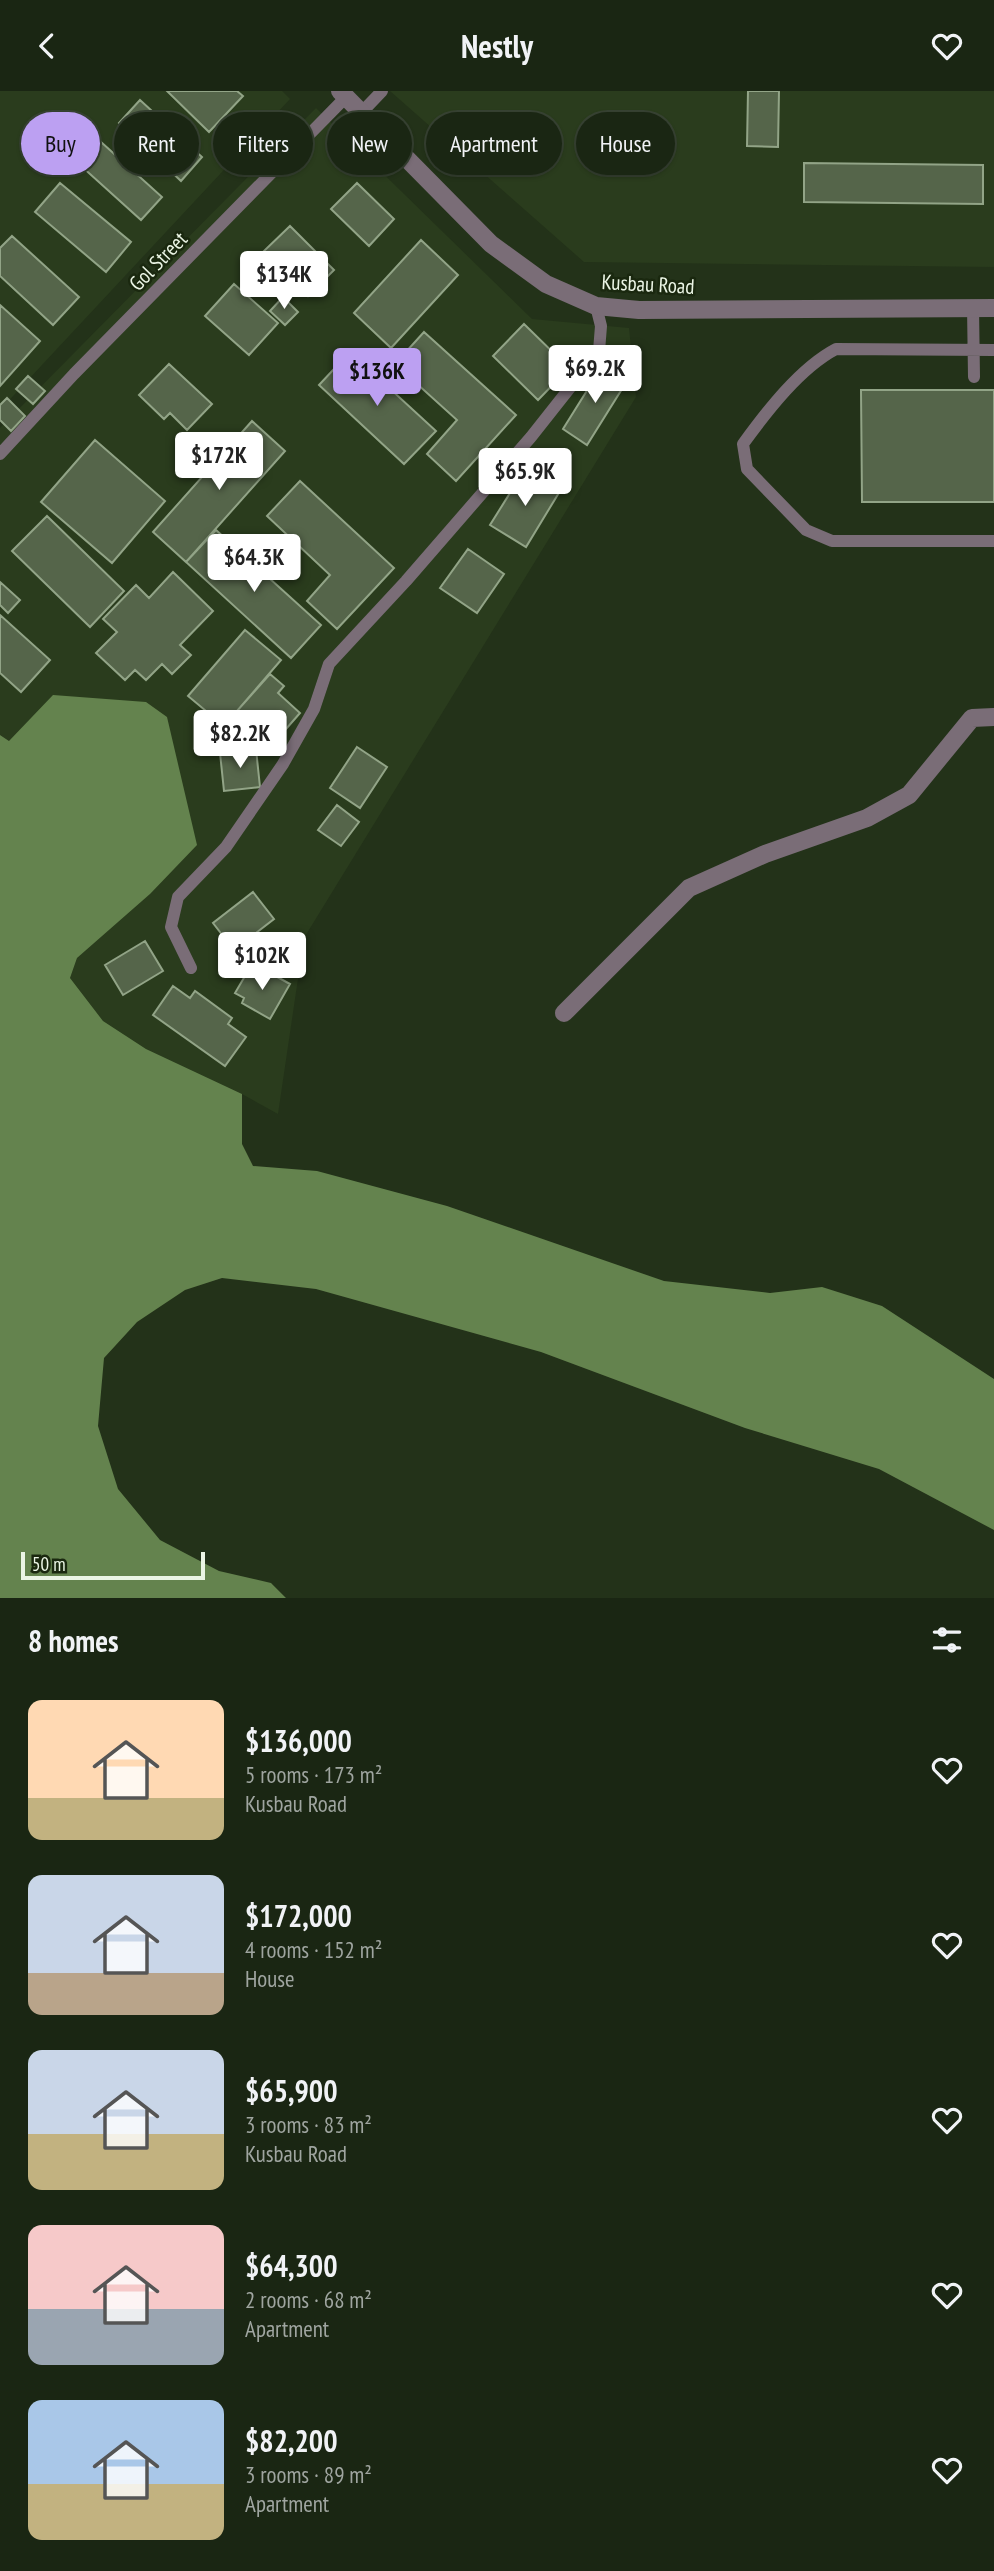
<!DOCTYPE html>
<meta charset="utf-8">
<style>
:root{--surface:#1a2613;--page:#273221;--text:#f1f3f6;--muted:#9fa5a0;--line:#384333;--accent:#bca0f2}
body{margin:0;font-family:"PT Sans Narrow",sans-serif;background:var(--page);color:var(--text);height:100vh;display:flex;flex-direction:column;font-size:26px;white-space:nowrap}
*{box-sizing:border-box;margin:0}
p{font-size:23px;color:var(--muted)}
.icon{flex:none;width:38px;height:38px;fill:none;stroke:currentColor;stroke-width:2;stroke-linecap:round;stroke-linejoin:round}
.map{position:relative;height:1507px;overflow:hidden}
.side{display:flex;flex-direction:column;background:var(--surface);flex:1}
.side>*{flex:none}
.banner{position:absolute;left:21px;top:21px;width:952px;height:63px;display:flex;gap:14px}
.scale{position:absolute;left:21px;bottom:18px;width:184px;box-sizing:border-box;padding-left:7px;border:4px solid #ebf5e5;border-top:0;font-size:19px;line-height:24px;white-space:nowrap;color:#ebf5e5;-webkit-text-stroke:5px #1a280f;paint-order:stroke}
.price{position:absolute;translate:-50% -60px;padding:0 16px;border-radius:7px;background:#fff;color:#222;font-size:23px;line-height:46px;filter:drop-shadow(0 2px 4px #0008)}
.price::after{content:'';position:absolute;left:50%;top:42px;width:21px;height:16px;margin-left:-10px;background:inherit;clip-path:polygon(0 0,100% 0,50% 100%)}
.price.on{background:var(--accent);color:#111}
ul{padding:0;list-style:none}
li{display:flex;align-items:center;gap:21px;height:175px;padding:0 28px}
li span{display:grid;place-items:center;flex:none;width:196px;height:140px;border-radius:14px;color:#555}
li>.icon{margin-inline-start:auto}
span .icon{width:84px;height:84px;fill:#fffc;stroke-width:1}
li b{font-size:30px}
h2{display:flex;justify-content:space-between;align-items:center;height:84px;padding:0 28px;font-size:30px}
.pill{padding:0 24px;border-radius:32px;background:var(--surface);box-shadow:0 2px 5px #0004,0 0 0 2px var(--line);font-size:24px;line-height:63px}
.pill.on{background:var(--accent);color:#111}
header{display:flex;justify-content:space-between;align-items:center;height:91px;padding:0 28px;background:var(--surface);font-size:32px;font-weight:800}
.map>svg:first-child{display:block}
</style>
<header><svg class="icon" aria-label="back" viewBox="0 0 24 24"><path d="M15 5l-7 7 7 7"/></svg>Nestly<svg class="icon" aria-label="heart" viewBox="0 0 24 24"><path d="M12 20l-8-8c-3-5 5-10 8-4 3-6 11-1 8 4z"/></svg></header>
<div class="map">
<svg width="994" height="1507" viewBox="0 0 994 1507">
<rect width="100%" height="100%" fill="#233219"/>
<path fill="#2a3c1d" d="M0,0H282L290,8L0,319Z
M390,0H994V176L584,171Z
M316,17L532,228L629,237L636,306L304,847L278,1023L242,1003L146,958L103,930L70,887L77,867L150,803L9,650L0,644V337Z"/>
<path fill="#64834e" d="M53,604L146,611L167,626L197,754L150,803L77,867L70,887L103,930L146,958L242,1003V1053L253,1075L317,1080L447,1115L664,1190L770,1202L822,1196L882,1215L994,1288V1439L879,1378L745,1337L541,1261L316,1198L222,1187L185,1199L137,1231L104,1267L98,1335L118,1398L160,1449L219,1480L271,1492L286,1507H0V644L9,650Z"/>
<path fill="#55654a" stroke="#92a487" stroke-width="2" d="M167,0H237L243,5L209,41Z
M748,0H779L778,56L747,55Z
M140,9L202,66L181,90L119,32Z
M101,51L162,106L141,129L80,74Z
M804,72L983,74V113L804,111Z
M60,92L131,151L106,181L35,121Z
M357,92L394,128L369,155L331,118Z
M290,135L334,179L308,205L264,160Z
M12,145L79,206L53,234L0,185V157Z
M421,149L458,184L391,257L354,222Z
M234,193L278,232L249,264L205,225Z
M283,206L298,221L285,234L270,220Z
M0,214L40,250L0,295Z
M524,233L569,277L538,309L493,265Z
M424,241L516,324L456,390L427,363L457,329L395,273Z
M350,261L436,340L404,373L319,294Z
M169,273L212,313L187,339L170,322L164,328L139,304Z
M603,274L627,290L587,354L563,338Z
M28,285L45,300L33,313L16,298Z
M861,299H994V411H862Z
M7,307L25,325L11,340L0,329V314Z
M252,330L285,360L186,471L153,441Z
M95,349L165,410L112,472L41,411Z
M525,378L560,400L526,456L490,434Z
M300,390L394,477L337,538L307,510L330,484L267,425Z
M47,425L124,500L90,536L12,460Z
M216,439L321,534L291,567L186,471Z
M468,458L504,483L477,522L440,497Z
M173,481L213,520L180,554L191,564L172,583L162,573L146,589L135,579L125,589L96,562L117,541L103,528L136,494L149,507Z
M0,491L20,509L8,522L0,514Z
M0,524L50,569L21,601L0,582Z
M245,539L281,569L224,635L188,605Z
M270,583L284,595L278,602L300,622L265,662L228,630Z
M357,656L387,676L360,717L330,697Z
M256,658L260,696L224,700L220,662Z
M337,714L359,731L341,755L318,739Z
M253,801L274,828L234,859L213,832Z
M145,850L163,880L123,904L105,874Z
M261,877L290,893L270,928L242,912L244,907L235,902L248,880L256,885Z
M173,895L190,907L195,900L232,927L228,933L246,946L225,975L153,924Z"/>
<g fill="none" stroke-linecap="round" stroke-linejoin="round">
<path stroke="#7a6d77" stroke-width="12" d="M362,21L382,0
M973,216L974,286
M994,259L836,258C800,277 767,320 743,353L747,378L806,439L832,450H994
M0,363L74,283L346,6
M191,877L171,836L178,806L226,756L283,673L314,618L329,573L406,490L531,346L599,260L601,235L596,215"/>
<path stroke="#7a6d77" stroke-width="18" d="M340,0L491,153L546,193L596,215L639,219L994,217
M564,922L689,797L765,763L867,727L909,704L972,627L994,626"/>
</g>
<g text-anchor="middle" dominant-baseline="central" stroke-width="5" stroke-linejoin="round" paint-order="stroke">
<g font-size="21" fill="#ebf5e5" stroke="#1a280f">
<text transform="translate(158 170) rotate(-46)">Gol Street</text>
<text transform="translate(648 193) rotate(3)">Kusbau Road</text>
</g>
</g>
</svg>
<div class="scale">50 m</div>
<b class="price" style="left:284px;top:220px">$134K</b>
<b class="price" style="left:595px;top:314px">$69.2K</b>
<b class="price on" style="left:377px;top:317px">$136K</b>
<b class="price" style="left:219px;top:401px">$172K</b>
<b class="price" style="left:525px;top:417px">$65.9K</b>
<b class="price" style="left:254px;top:503px">$64.3K</b>
<b class="price" style="left:240px;top:679px">$82.2K</b>
<b class="price" style="left:262px;top:901px">$102K</b>
<div class="banner">
<a class="pill on">Buy</a>
<a class="pill">Rent</a>
<a class="pill">Filters</a>
<a class="pill">New</a>
<a class="pill">Apartment</a>
<a class="pill">House</a>
</div>
</div>
<section class="side">
<h2>8 homes<svg class="icon" aria-label="filters" viewBox="0 0 24 24"><path d="M4 7h16M4 17h16"/><circle cx="9" cy="7" r="2"/><circle cx="15" cy="17" r="2"/></svg></h2>
<ul>
<li><span style="background:linear-gradient(#ffd9b3 70%,#c2b280 0)"><svg class="icon" aria-label="home" viewBox="0 0 24 24"><path d="M3 11l9-7 9 7M6 9v11h12V9"/></svg></span><div><b>$136,000</b><p>5 rooms · 173 m²</p><p>Kusbau Road</p></div><svg class="icon" aria-label="heart" viewBox="0 0 24 24"><path d="M12 20l-8-8c-3-5 5-10 8-4 3-6 11-1 8 4z"/></svg></li>
<li><span style="background:linear-gradient(#c9d6e8 70%,#b9a48a 0)"><svg class="icon" aria-label="home" viewBox="0 0 24 24"><path d="M3 11l9-7 9 7M6 9v11h12V9"/></svg></span><div><b>$172,000</b><p>4 rooms · 152 m²</p><p>House</p></div><svg class="icon" aria-label="heart" viewBox="0 0 24 24"><path d="M12 20l-8-8c-3-5 5-10 8-4 3-6 11-1 8 4z"/></svg></li>
<li><span style="background:linear-gradient(#c9d6e8 60%,#c2b280 0)"><svg class="icon" aria-label="home" viewBox="0 0 24 24"><path d="M3 11l9-7 9 7M6 9v11h12V9"/></svg></span><div><b>$65,900</b><p>3 rooms · 83 m²</p><p>Kusbau Road</p></div><svg class="icon" aria-label="heart" viewBox="0 0 24 24"><path d="M12 20l-8-8c-3-5 5-10 8-4 3-6 11-1 8 4z"/></svg></li>
<li><span style="background:linear-gradient(#f6c9c9 60%,#9aa5b1 0)"><svg class="icon" aria-label="home" viewBox="0 0 24 24"><path d="M3 11l9-7 9 7M6 9v11h12V9"/></svg></span><div><b>$64,300</b><p>2 rooms · 68 m²</p><p>Apartment</p></div><svg class="icon" aria-label="heart" viewBox="0 0 24 24"><path d="M12 20l-8-8c-3-5 5-10 8-4 3-6 11-1 8 4z"/></svg></li>
<li><span style="background:linear-gradient(#a9c7e8 60%,#c2b280 0)"><svg class="icon" aria-label="home" viewBox="0 0 24 24"><path d="M3 11l9-7 9 7M6 9v11h12V9"/></svg></span><div><b>$82,200</b><p>3 rooms · 89 m²</p><p>Apartment</p></div><svg class="icon" aria-label="heart" viewBox="0 0 24 24"><path d="M12 20l-8-8c-3-5 5-10 8-4 3-6 11-1 8 4z"/></svg></li>
</ul>
</section>
